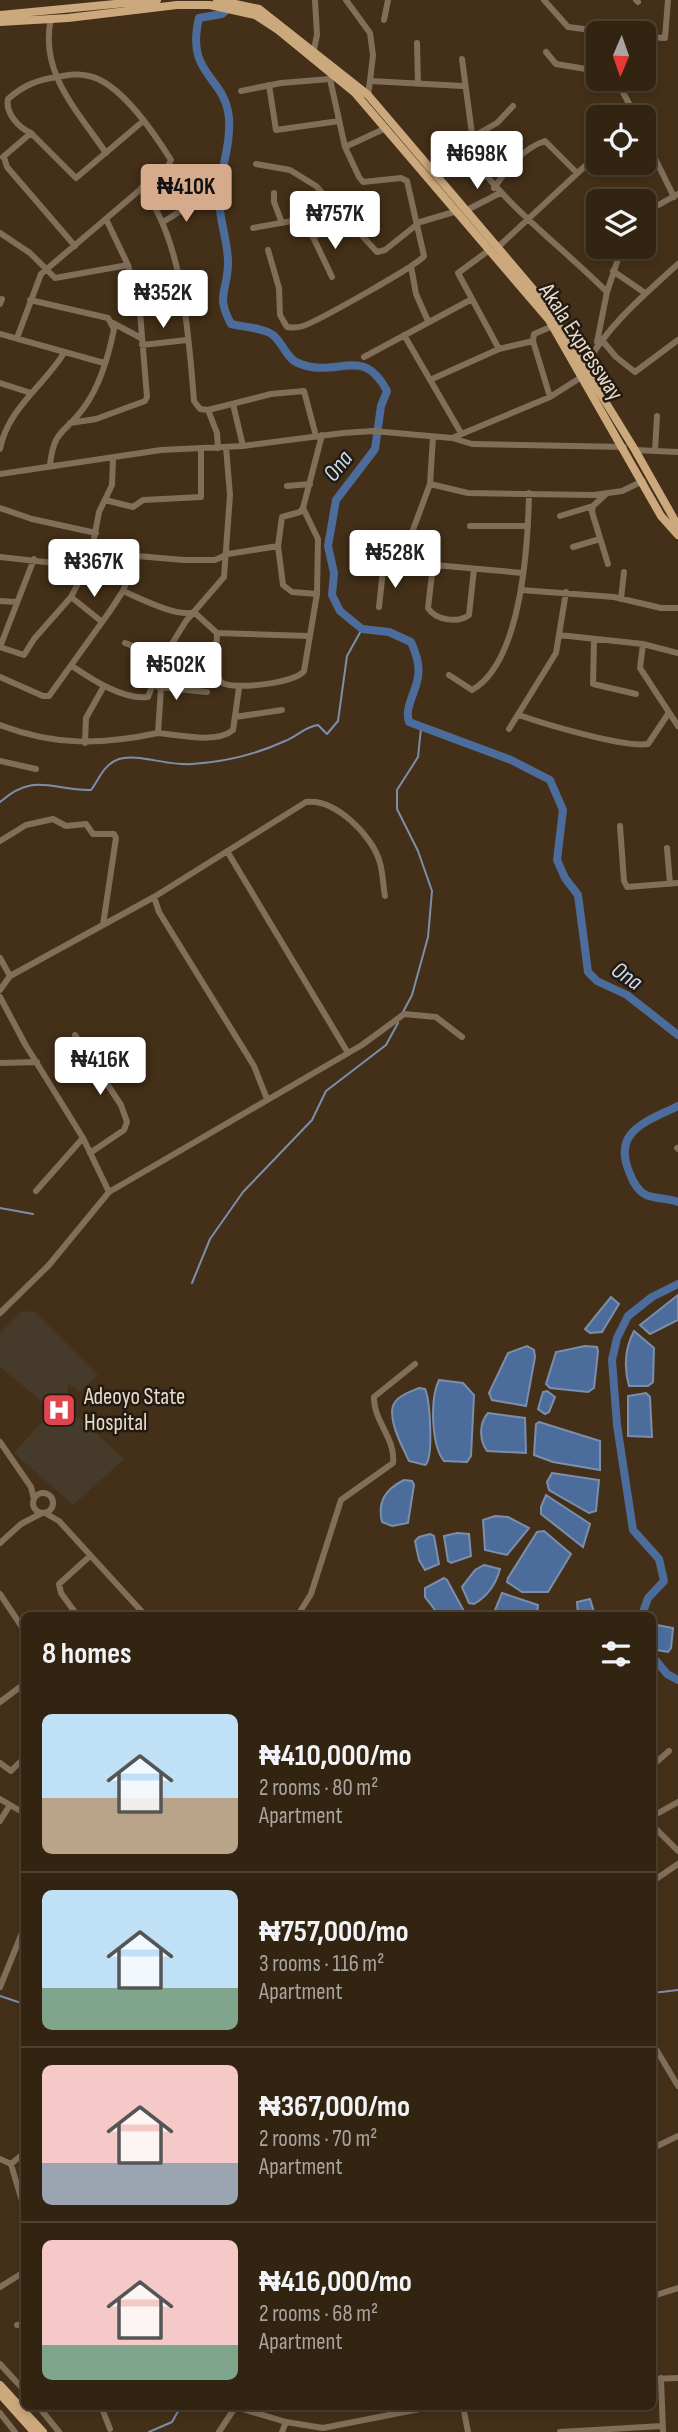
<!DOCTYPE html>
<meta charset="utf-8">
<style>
:root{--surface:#332412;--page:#3e3020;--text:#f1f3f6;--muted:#a9a49f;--line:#4e4132;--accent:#d6ab8b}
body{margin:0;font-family:"Sofia Sans Condensed",sans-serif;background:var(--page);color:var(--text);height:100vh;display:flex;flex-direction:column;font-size:26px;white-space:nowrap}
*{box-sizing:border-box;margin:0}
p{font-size:23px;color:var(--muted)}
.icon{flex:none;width:38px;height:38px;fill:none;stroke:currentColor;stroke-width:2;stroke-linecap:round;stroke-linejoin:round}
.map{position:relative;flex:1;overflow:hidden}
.sheet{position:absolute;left:21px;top:1612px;width:635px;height:798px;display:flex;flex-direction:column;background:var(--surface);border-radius:10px;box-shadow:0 4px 10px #0003,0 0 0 2px var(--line)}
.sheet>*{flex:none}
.needle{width:46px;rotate:182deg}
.fabs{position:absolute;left:586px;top:21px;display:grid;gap:14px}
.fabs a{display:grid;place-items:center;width:70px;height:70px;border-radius:10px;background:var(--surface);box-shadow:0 4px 10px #0003,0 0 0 2px var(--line);font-size:35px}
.price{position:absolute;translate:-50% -60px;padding:0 16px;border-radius:7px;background:#fff;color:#222;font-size:23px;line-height:46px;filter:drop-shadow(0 2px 4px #0008)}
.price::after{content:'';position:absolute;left:50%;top:42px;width:21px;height:16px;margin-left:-10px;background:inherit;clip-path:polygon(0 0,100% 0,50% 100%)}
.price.active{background:var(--accent);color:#111}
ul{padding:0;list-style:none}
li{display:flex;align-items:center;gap:21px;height:175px;padding:0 21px}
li+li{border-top:2px solid var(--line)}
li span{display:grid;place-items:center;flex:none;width:196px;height:140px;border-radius:10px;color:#555}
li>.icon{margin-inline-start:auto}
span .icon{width:84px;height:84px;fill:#fffc;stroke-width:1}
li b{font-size:30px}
h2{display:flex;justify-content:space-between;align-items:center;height:84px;padding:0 21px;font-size:30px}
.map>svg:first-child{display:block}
</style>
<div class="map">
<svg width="678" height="2432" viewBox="0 0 678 2432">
<rect width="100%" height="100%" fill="#443018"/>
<path fill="#463a2b" d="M34,1311L98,1375L79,1392L68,1383L67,1406L124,1459L73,1505L14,1453L49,1414L39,1399L0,1367V1333L21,1312Z"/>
<path fill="#4c6d9c" stroke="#7b8eab" stroke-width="2" d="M678,1295V1320L650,1334L640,1325Z
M611,1297L619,1304L602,1332L590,1333L585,1329Z
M634,1331L654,1348L653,1382L648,1386H629C624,1368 625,1348 634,1331Z
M527,1346L534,1350L535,1357L526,1406L492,1400L489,1393L508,1353Z
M585,1346L597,1347L598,1351L594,1388L588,1392L550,1388L546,1384L556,1352Z
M439,1380L463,1383L474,1395L471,1456L467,1462L444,1461C431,1445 430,1398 439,1380Z
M419,1388L425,1389C430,1400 434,1459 425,1465L409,1461C403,1448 385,1416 395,1402C399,1395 412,1391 419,1388Z
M547,1391L555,1397L549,1412L545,1414L538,1409L543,1392Z
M646,1393L650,1397L652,1437L628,1436V1396Z
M488,1413L525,1418L526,1453L487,1451C479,1440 479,1423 488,1413Z
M539,1422L600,1441V1470L553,1462L534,1455L536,1424Z
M552,1473L599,1480L596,1511L589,1513L549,1490L547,1482Z
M404,1480L412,1481L414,1485L408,1523L392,1526L382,1522C377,1501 386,1489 404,1480Z
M546,1495L590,1524L583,1547L541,1514V1507Z
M495,1516L508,1517L529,1528L507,1555L485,1550L483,1520Z
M544,1531L571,1554L548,1592H522L507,1582L508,1578L537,1532Z
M457,1533L469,1534L471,1556L451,1563L448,1561L444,1536Z
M430,1534L434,1536L439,1564L425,1570L419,1560L415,1541L419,1537Z
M484,1565L500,1569C496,1584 488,1596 474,1604L469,1603L462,1587L475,1570Z
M444,1578L447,1580L466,1615H439L425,1597V1588Z
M502,1593L538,1605L537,1615H493Z
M590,1599L595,1615H578L577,1602Z
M657,1625L673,1628L671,1648L668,1652L657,1650L653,1645V1627Z"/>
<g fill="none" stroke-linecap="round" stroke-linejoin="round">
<path stroke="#7b8eab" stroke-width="2" d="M0,802C35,771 53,791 91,790C100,778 103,765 119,759C137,753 167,766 192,764C223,762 257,754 285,741C298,736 304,727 318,725L327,734L338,721L347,656L362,629
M403,1012L412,995L428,937L432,891L418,851L397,809V790L418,757L421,728
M0,1208L33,1214
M192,1283L210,1239L243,1192L312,1120L326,1091L386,1045L398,1023
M653,1993L678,1990
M0,1996L24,2004
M149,2432L172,2422L181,2406"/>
<path stroke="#4c6d9c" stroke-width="8" d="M230,7L222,14L199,18C185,76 225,75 229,118C231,146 220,170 219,198C219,220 228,241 228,262C228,292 215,294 231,324C243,327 264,328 273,335C282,342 287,359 298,363C337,380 362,343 387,391L381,406L375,449L336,500L328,546L334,573L332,595L340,611L362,629L389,632L411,642C416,654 420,664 418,677C416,692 404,708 409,722L511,760L550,780L563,810L557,860L565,878L578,895L588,972L597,981L627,995L678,1035
M678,1106C646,1122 611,1131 630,1174C633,1182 638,1191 646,1195C656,1199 668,1198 678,1202
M642,1615L648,1598L664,1581L659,1559L633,1530L617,1425L612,1360L617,1338L628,1316L652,1297L678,1284
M653,1657L667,1674L678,1680"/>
<path stroke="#816f5a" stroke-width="6" d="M346,0L370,33L373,55L370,81
M544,0L568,27L615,33
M636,0L638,2
M51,18C39,73 77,110 106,153
M384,20L388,0
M644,37L665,38L668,0
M417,43L418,84
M314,49L317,35L315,0
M546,52L556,64L598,71
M462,59L472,134L467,150C504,205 560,245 607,292
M616,79L636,117
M269,85L276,130L339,121
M241,91L281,83L330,79
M368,95L370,81L463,86
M644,136L674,197
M472,137L497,123L513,106
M345,147L386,128
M3,157L31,133
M4,157L7,167L75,246
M256,164L290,170L316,186L377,252L385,250L420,222L454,212
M141,188C183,235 189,340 194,401L200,409L208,410L217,433L218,448
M494,188C507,169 523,148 545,141L577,173
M274,193V202L282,223
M465,211L500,193
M644,213L678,194
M163,222L195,202
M253,228L303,219L313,237L348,219
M0,233L30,253L55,278L128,265
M313,237L332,277
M497,248L598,154
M268,250L279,288L280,315L287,327C293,328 297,328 303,326C318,321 418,265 424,256L407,181L401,178L363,182L359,177L345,147L330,79L334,75
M488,251L458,273L499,349
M411,266L416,294L428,321
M613,271L645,293
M30,300L108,318L114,329C109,354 100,385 85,406C66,434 54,427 50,465
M0,304L2,299
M113,323L141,338
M0,334L104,363
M404,335L461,433
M17,338L41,274L168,166L171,160C154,133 121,83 89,76C77,73 68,75 57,77C37,80 24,85 8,99C5,113 19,128 31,133L76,178L142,122
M601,339L616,357L635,372L678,340
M533,341L534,334L553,326
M597,342L607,292L622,247
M142,345L187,340
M364,357L472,299
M585,366C609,324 643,296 678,264
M432,379L499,349L533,341L550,397
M0,383L31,393
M233,404L243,446
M208,410L271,394L304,391L316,436
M70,423L96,419L145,401L147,397L140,312L128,265L106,219
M433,437L430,484L401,562L523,573
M452,438L472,444L624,447
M0,449C8,408 43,387 64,353
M635,450L678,452
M655,451L657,416
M0,474L161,450L243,446L343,433L373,431L452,438L550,397L583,376
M430,484L468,493L594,495L622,491L643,481
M287,486L310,484
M606,494L593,506L592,512L608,564
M105,500L133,507L143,500L201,497V449
M0,508L32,519L96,533
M303,508L318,539L317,594
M560,516L593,506
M470,526H528
M95,544L137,556L184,560H215L228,554L278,546
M573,547L600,539
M0,557L63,564L82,576
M433,565L428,608C436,621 459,623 469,615L474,569
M521,590L614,597L661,608H678
M123,591C139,598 178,618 194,612L217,633L309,636
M71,597L101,621
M621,599L624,572
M0,601L17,602
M379,607L383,570L389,562H401
M217,633C217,645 213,674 221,682C231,691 296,683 304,671L317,594L292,592L283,585L278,546L282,517L300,512L303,508L322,435
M559,635L643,644L678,653
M594,641L593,684L636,694
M125,643L163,658
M643,644L640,668L678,726
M0,647L24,655L34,639L71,597L90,560L99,512L112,485L113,459
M0,647L34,559
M72,666C91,679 123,700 148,697L163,658L186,621L224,577L230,495L226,447
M449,675L472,690C522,662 528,544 529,493
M0,677L43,696H49L110,611L123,591L137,556
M158,687L207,692
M161,688L158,733C178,735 217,744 233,730L239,688
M519,715C544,724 625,748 648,744L668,714
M235,717L282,710
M0,725C55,746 101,745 158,733
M509,729L556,653L566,592
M85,743L86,718L104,686
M0,761L36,769
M620,826L624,881L627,887L678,883
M0,841L26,825L53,819L66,826L86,824L93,834H114L116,838L103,925
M667,848L670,884
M227,851L348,1053
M154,897L159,912L254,1066L267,1099
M0,958L10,976
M0,990L10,976L154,897L306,802C335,798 373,836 380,863C383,873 383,886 385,896
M0,997L25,1044L83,1138L109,1192
M75,1035L121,1105L127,1122L124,1130L90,1153
M0,1063L37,1062
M677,1148L678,1149
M36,1191L83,1138
M0,1313L49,1265L109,1192L362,1045L404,1014L436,1017L462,1037
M0,1442L31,1487L34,1499
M33 1503a10 10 0 1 1 20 0a10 10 0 1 1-20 0Z
M45,1513L59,1521L145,1615
M0,1543L21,1524L42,1513
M0,1594L24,1630
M77,1615L61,1593L59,1584L90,1556
M298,1615L311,1594L341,1500L393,1463C396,1439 373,1420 374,1397L415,1364
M0,1702L24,1684
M0,1763L11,1771L24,1758
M653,1765L669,1751
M0,1799L24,1813
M653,1816L678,1802
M0,1821L10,1805
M653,1826L678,1851
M653,1881L678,1864
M0,1987L24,1928
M653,2044L678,2086
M653,2148L678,2136
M0,2159L11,2164L24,2208
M11,2164L24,2153
M0,2287L24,2272
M653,2296L678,2288
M17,2325L24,2324
M0,2364L24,2390
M661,2378L663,2432
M653,2379L678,2378
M38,2406L59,2432
M101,2406L110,2429
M119,2406V2407
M463,2406L468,2432
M236,2407L286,2422L323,2428L435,2406
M0,2413L15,2432
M219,2432L236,2406
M282,2432L286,2422
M560,2432L662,2426"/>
<path stroke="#cca87d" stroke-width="8" d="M217,0L259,9L368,95L544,302L635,450L678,526
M0,15L157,0
M0,22L68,18L177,5H210L255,15L278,30L355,93L549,320L661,516L678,535
M0,2385L43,2432
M0,2394L34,2432"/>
</g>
<defs>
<g id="hospital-square" transform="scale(1.75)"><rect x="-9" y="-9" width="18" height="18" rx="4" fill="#e0444e" stroke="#231a10"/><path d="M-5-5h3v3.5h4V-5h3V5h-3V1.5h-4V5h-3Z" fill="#fff"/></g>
</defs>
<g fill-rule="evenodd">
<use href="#hospital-square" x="59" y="1410"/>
</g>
<g text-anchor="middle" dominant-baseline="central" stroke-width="5" stroke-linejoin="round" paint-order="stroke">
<g font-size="23" fill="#e8dbce" stroke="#231a10">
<text transform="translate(581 342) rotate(57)">Akala Expressway</text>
</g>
<g font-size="23" fill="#e8dbce" stroke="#231a10" text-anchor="start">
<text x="84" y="1397">Adeoyo State<tspan x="84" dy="26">Hospital</tspan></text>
</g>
<g font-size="24" font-style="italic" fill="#c8dcf9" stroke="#231a10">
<text transform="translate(338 466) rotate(-52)">Ona</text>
<text transform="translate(627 976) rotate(35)">Ona</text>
</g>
</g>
</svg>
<div class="fabs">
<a><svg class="needle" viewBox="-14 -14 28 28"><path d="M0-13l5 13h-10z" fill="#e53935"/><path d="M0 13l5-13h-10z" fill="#a9a49f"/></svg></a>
<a><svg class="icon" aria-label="locate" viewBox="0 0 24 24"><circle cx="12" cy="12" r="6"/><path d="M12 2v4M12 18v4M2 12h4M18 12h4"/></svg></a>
<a><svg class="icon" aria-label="layers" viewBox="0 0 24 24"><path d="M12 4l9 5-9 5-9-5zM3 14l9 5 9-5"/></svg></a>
</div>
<b class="price" style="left:477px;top:191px">₦698K</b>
<b class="price active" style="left:186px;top:224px">₦410K</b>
<b class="price" style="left:335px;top:251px">₦757K</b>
<b class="price" style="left:163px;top:330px">₦352K</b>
<b class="price" style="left:395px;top:590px">₦528K</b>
<b class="price" style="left:94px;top:599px">₦367K</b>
<b class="price" style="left:176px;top:702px">₦502K</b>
<b class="price" style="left:100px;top:1097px">₦416K</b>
<section class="sheet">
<h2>8 homes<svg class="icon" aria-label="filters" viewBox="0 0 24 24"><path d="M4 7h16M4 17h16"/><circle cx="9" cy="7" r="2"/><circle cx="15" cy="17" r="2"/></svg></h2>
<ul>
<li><span style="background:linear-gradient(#bfe0f5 60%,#b9a48a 0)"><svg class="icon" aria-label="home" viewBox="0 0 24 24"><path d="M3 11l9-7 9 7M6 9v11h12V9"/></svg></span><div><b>₦410,000/mo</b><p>2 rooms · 80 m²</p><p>Apartment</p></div></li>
<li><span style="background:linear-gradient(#bfe0f5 70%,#7fa58c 0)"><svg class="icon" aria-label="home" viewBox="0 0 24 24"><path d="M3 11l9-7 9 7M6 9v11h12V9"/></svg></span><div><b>₦757,000/mo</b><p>3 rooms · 116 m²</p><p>Apartment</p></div></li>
<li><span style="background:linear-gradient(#f6c9c9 70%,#9aa5b1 0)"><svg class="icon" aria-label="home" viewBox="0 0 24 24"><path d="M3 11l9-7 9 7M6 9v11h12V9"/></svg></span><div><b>₦367,000/mo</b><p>2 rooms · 70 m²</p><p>Apartment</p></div></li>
<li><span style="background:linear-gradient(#f6c9c9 75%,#7fa58c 0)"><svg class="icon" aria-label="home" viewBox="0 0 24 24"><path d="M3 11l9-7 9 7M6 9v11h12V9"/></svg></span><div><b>₦416,000/mo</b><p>2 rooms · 68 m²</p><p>Apartment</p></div></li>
</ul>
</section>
</div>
